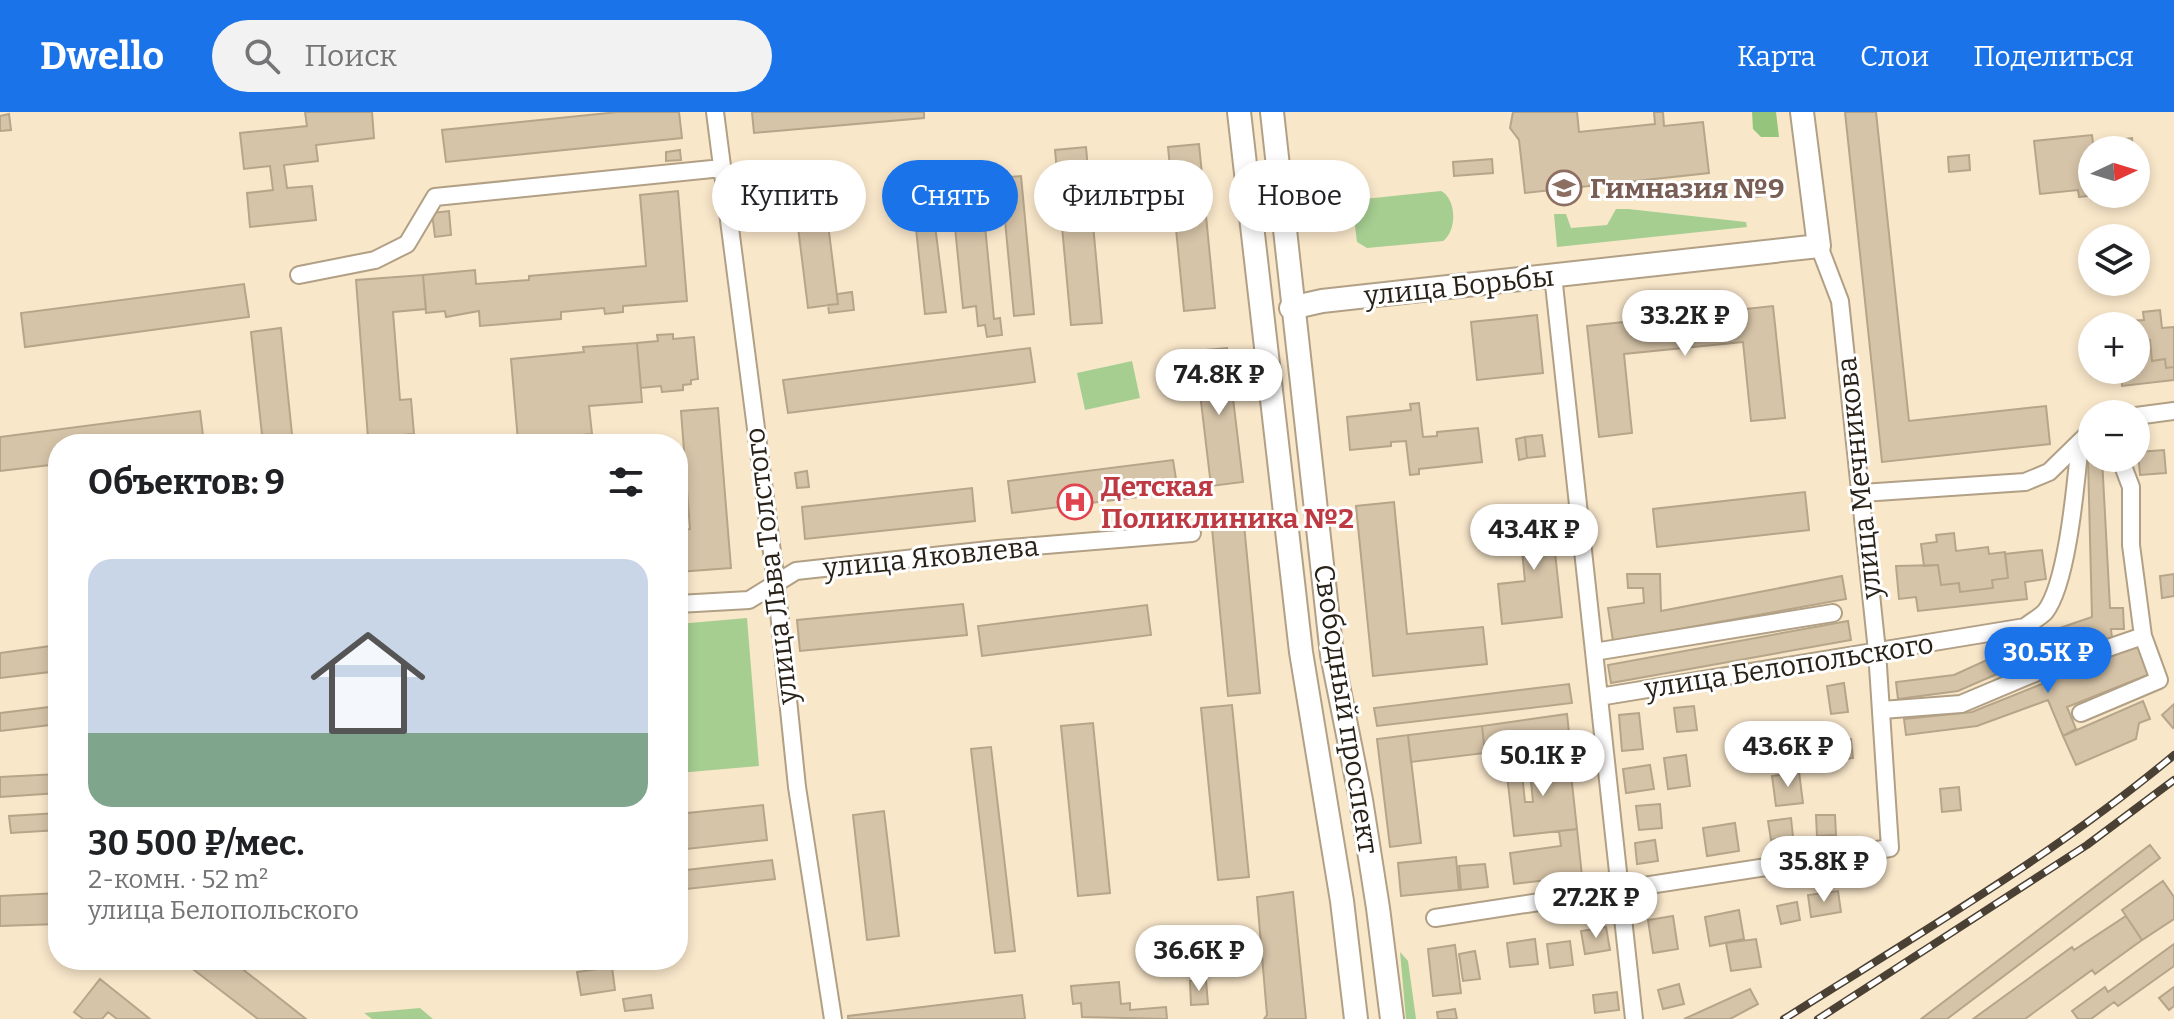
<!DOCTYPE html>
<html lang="ru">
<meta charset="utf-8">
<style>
:root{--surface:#fff;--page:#f2f2f2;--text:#202124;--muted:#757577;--line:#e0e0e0;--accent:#1a73e8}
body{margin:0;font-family:Bitter,serif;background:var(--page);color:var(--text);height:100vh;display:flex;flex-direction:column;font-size:30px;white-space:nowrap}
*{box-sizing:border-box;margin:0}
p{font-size:26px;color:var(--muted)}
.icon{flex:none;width:44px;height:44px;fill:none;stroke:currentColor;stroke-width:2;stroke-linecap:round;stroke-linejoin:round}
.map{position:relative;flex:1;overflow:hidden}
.panel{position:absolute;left:48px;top:322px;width:640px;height:536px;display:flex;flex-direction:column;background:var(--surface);border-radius:32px;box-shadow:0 4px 12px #0003}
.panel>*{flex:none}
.guide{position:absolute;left:712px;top:48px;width:760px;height:72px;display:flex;gap:16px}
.needle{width:52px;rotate:86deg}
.controls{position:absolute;left:2078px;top:24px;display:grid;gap:16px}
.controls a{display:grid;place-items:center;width:72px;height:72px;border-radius:50%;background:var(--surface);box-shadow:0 4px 12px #0003;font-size:40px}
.price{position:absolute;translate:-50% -68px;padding:0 18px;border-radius:28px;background:#fff;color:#222;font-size:26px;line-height:52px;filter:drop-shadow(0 2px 4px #0008)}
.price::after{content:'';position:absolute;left:50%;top:48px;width:24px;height:18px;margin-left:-12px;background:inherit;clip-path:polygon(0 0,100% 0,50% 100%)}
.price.on{background:var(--accent);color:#fff}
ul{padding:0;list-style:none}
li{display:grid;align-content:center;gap:16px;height:424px;padding:0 40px}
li+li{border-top:2px solid var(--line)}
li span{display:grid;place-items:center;height:248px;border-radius:24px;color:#555}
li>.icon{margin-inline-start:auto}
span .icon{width:144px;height:144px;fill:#fffc;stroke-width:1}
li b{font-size:34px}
h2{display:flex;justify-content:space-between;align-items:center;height:96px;padding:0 40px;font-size:34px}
.tag{padding:0 28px;border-radius:36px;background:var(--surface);box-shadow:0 4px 12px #0003;font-size:28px;line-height:72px}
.tag.on{background:var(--accent);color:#fff}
header{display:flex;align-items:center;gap:48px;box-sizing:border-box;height:112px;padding:0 40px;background:var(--accent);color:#fff}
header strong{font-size:38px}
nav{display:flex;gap:44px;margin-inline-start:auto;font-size:28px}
.search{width:560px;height:72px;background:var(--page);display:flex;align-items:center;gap:20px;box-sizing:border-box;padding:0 28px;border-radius:44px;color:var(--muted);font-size:30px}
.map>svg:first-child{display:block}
</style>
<header>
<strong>Dwello</strong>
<div class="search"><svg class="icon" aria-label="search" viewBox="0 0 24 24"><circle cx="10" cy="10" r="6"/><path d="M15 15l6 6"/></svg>Поиск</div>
<nav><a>Карта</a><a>Слои</a><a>Поделиться</a></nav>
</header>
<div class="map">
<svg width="2174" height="907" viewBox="0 0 2174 907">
<rect width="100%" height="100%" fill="#f9e7ca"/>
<path fill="#a6ce91" d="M1441,79C1457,87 1457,119 1443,129L1367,136L1357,130L1353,98L1357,91L1364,87Z
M1616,97H1628L1746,110L1747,115L1557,135L1554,102H1566L1571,116L1607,113Z
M1132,249L1140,286L1085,298L1077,261Z
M747,506L759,654L678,661V512Z
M1400,840L1408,849L1416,907H1406Z
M420,896L433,907H372L364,901Z"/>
<path fill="#95c57c" d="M1752,0H1776L1779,25H1761L1753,17Z"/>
<path fill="#d6c4a8" stroke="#b6a589" stroke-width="2" d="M305,0H372L374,26L316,33L318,49L284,53L287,76L312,74L316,108L250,115L247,81L273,78L270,54L244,57L240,21L307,14Z
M618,0H679L682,26L446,50L442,18Z
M752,0H924V6L754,21Z
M1513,0H1577L1579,20L1655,12L1654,0H1663L1664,14L1703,10L1709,61L1525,81L1519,28L1510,16Z
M1845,0H1876L1909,309L2046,294L2050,332L1882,350Z
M9,2L11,18L0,19V4Z
M2092,23L2093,31L2132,26L2133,38H2092V82H2109L2079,85L2078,78L2040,82L2034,29Z
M1199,32L1215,196L1184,199L1168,35Z
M1086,35L1102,211L1071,213L1055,38Z
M680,38L681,48L666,49V40Z
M1969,43L1970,58L1949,60L1948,45Z
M1492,47L1493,61L1454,64L1453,50Z
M980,62L994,207L1000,206L1002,223L987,225L985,213L978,214L976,194L963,196L953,95L933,98L946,200L925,202L911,69Z
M1021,64L1034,202L1014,204L1001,66Z
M1771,73L1773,83L1753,85L1752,75Z
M678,79L687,189L623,194V200L605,202L604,196L561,200V207L480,214L479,199L446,205L445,199L426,201L423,163L475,158L476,172L529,168V164L646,154L640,83Z
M840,86L842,104L827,105L826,96L815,97V89Z
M826,96L838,192L808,196L796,99Z
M449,99L451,123L435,125L432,101Z
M1317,100L1326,110L1318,118L1308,109Z
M423,163L426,197L393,200L400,288L411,287L414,322L368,326L356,168Z
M244,172L249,205L25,235L21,201Z
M852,180L854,198L829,201L828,193L838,192L837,182Z
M1773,194L1785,306L1751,309L1743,230L1624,242L1632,321L1599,325L1587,214Z
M2160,198L2162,216L2174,215V255L2166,256L2165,247L2152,249L2150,228L2136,230V214H2128V209L2144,208L2143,200Z
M1537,203L1543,261L1477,268L1471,210Z
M281,216L293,332H263L251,220Z
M673,222V227L694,225L698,267L691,268V272L683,273V278L662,280L661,274L641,276L637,231L658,229L657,223Z
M2150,228L2152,249L2165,247L2166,256L2174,255V268L2122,274L2121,262L2104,264L2103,258H2136V230Z
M637,231L642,290L589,294L592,322L518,329L511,247L584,240L583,235Z
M1030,236L1035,270L788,301L783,268Z
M1227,236L1243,370L1211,374L1195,239Z
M1419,291L1423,325L1437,324V320L1478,316L1482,350L1419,357V362L1410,363L1406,329L1391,330V334L1350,338L1347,305L1411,298L1410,292Z
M718,296L731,456L678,460V418L690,417L681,299Z
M200,299L204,332H58V352L0,359V325Z
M404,323L405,332H369L368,326Z
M1542,323L1545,344L1527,346L1525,325Z
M1525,325L1527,346L1519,348L1516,327Z
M2164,338L2166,361L2140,363L2138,340Z
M2102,346L2110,496H2123L2124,517H2111L2112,526L2059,535L1958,579L1898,587L1896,570L1954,563L2051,519L2092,505L2088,347Z
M1173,348L1178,380L1012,401L1008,369Z
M807,359L809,375L797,376L795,361Z
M972,376L975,409L805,427L802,395Z
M1805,380L1809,418L1657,435L1653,397Z
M1394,390L1407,522L1483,515L1487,552L1373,564L1356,394Z
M1550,394L1562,505L1502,512L1498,472L1525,469L1518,397Z
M1244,412L1260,581L1228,584L1212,416Z
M1954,421L1956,439L1988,435L1989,442L2005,440L2008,466L1992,468L1993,476L1960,480L1959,471L1941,473L1938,453L1924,454L1921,432L1937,430L1936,423Z
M2042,438L2046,467L2025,470L2027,487L1918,499L1916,485L1899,487L1896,454L1938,453L1941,473L1959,471L1960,480L1993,476L1992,468L2008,466L2005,442Z
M1627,462H1660L1661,499L1842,464L1846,487L1613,529L1608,496L1644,491L1643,476H1628Z
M2174,462V484L2162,486L2160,464Z
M963,492L967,523L800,539L797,508Z
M1147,493L1151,523L982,544L978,514Z
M1848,509L1851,528L1611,571L1608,553Z
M58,533V559L0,566V541Z
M2139,533L2150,562L2067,595L2076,617L2063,624L2048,588L1977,614L1906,623L1904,607L1972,600Z
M1844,571L1848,600L1831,602L1827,574Z
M1569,572L1572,591L1377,614L1374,596Z
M2143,589L2150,607L2139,611L2136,627L2076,653L2063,624Z
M2174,592V615L2173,616L2162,603Z
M1232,593L1249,765L1218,768L1201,596Z
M58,594V612L0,619V601Z
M1694,594L1697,618L1677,620L1674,596Z
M1639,601L1643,637L1622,639L1619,603Z
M1567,602L1570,630L1485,641L1482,614Z
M1093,611L1110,781L1078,784L1061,614Z
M1482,614L1485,641L1411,650L1408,623Z
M1826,618L1830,652L1797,656L1793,623Z
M1408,623L1421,731L1390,735L1377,627Z
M1851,627L1853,646L1832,649L1829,629Z
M991,635L1015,839L995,841L971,637Z
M1686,643L1690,674L1668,677L1664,646Z
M1569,644L1577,717L1514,724L1506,654L1521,652L1525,690H1533L1529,649Z
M1650,653L1654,677L1626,681L1623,657Z
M1799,660L1803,691L1776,694L1772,664Z
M58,662V681L0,685V665Z
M1959,675L1961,698L1942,700L1940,677Z
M1660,692L1662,716L1639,718L1636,694Z
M763,693L767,728L678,738V702Z
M884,699L899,824L867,828L853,703Z
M58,701V718L11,721L9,704Z
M1816,703H1835L1836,723L1817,724Z
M1791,706L1793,725L1771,728L1768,709Z
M1735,711L1739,739L1707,744L1703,716Z
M1577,717L1582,764L1514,772L1510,741L1561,734L1559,719Z
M1655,728L1658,749L1637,752L1635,731Z
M2150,733L2160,746L1947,907H1921Z
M1456,745L1459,778L1401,784L1398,751Z
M772,748L775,767L678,778V759Z
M1485,752L1488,775L1461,778L1459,754Z
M2163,769L2174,785V807L2142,828L2122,798Z
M1838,779L1841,800L1811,805L1808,783Z
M1293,780L1306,907H1264L1267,903L1257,785Z
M58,781V812L0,814V784Z
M1797,790L1800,808L1781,812L1777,794Z
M1739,798L1744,827L1710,834L1705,805Z
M1673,804L1678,837L1653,841L1648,808Z
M2126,804L2142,828L2095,862L2092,858L2025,907H1973L2072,835L2074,838Z
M1606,815L1610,838L1585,842L1581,819Z
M1535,827L1538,852L1510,855L1507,831Z
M1756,827L1761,855L1731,859L1726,831Z
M1570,829L1573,853L1550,856L1547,832Z
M2174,832V854L2118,894L2114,890L2091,907H2078L2072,899L2105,875L2108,880Z
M1455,833L1461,881L1433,884L1428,837Z
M1475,839L1480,867L1463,869L1459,842Z
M181,848H231L306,907H258Z
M612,855L615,878L581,883L577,860Z
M100,867L150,907H117L108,900L102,907H83L74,900Z
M1206,868L1208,892L1191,893L1190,869Z
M1119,870L1121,892L1130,891V898L1166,895L1167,907L1082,905L1081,891L1073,892L1071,874Z
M1679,872L1684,892L1663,897L1658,878Z
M2174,875V894L2169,898L2159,886Z
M1750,877L1758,892L1730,907H1684Z
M1617,880L1619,898L1595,901L1593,883Z
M651,883L653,896L625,899L623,887Z
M1022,883L1025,907H848V904Z
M1455,897L1457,907H1438L1437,900Z"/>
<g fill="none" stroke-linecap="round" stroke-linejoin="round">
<g stroke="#b1a085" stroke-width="20">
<path id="street" d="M715,0L776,471L797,675L833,907
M299,163L375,148L407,132L435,85L722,56
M1553,163L1634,907
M2136,304L2174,299
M2120,346L2131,375V433L2143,524
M1862,381L2025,370L2049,360L2092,318
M678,492L749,488L796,459L998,437L1192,421
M1594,540L1833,501
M1599,585L2025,515C2031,510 2040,505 2045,500C2068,471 2076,368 2080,330
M1882,598L1961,592L2035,561L2143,524L2159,568L2081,601
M1435,806L1890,736L1877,539L1840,189L1819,134"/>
</g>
<g stroke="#b1a085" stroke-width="26">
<path id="secondary" d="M1239,0L1301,540L1342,789L1356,907
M1272,0L1332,543L1361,688L1378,796L1392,907
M1291,196L1322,189L1819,134L1802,0"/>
</g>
<use href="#street" stroke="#fff" stroke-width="16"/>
<use href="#secondary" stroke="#fff" stroke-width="22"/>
<g stroke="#4a4134" stroke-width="8">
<path id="rail" d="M1784,907C1915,824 2056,742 2174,643
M1818,907L2087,733L2174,668"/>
</g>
<use href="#rail" stroke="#fff" stroke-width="5" stroke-dasharray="15" stroke-linecap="butt"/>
</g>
<defs>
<g id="school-ring" transform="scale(1.8)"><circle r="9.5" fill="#fff" stroke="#8d6e63" stroke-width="1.5"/><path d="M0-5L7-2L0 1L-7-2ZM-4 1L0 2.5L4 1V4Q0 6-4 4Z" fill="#8d6e63"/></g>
<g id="hospital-ring" transform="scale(1.8)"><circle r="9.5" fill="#fff" stroke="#e0444e" stroke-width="1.5"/><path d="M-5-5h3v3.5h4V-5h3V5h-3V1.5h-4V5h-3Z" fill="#e0444e"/></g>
</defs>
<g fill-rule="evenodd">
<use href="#school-ring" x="1564" y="76"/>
<use href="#hospital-ring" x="1075" y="390"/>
</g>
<g text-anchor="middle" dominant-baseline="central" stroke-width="6" stroke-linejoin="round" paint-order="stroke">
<g font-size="28" font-weight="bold" fill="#785e54" stroke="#fff" text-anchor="start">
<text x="1590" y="76">Гимназия №9</text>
</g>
<g font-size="28" fill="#292218" stroke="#fff">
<text transform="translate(1459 174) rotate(-6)">улица Борьбы</text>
<text transform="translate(1859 366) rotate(-96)">улица Мечникова</text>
<text transform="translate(931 445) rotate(-6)">улица Яковлева</text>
<text transform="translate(771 454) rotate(-97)">улица Льва Толстого</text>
<text transform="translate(1789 554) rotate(-9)">улица Белопольского</text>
<text transform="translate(1346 597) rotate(81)">Свободный проспект</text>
</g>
<g font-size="28" font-weight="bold" fill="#be3a42" stroke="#fff" text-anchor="start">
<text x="1101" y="374">Детская<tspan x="1101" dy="32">Поликлиника №2</tspan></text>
</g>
</g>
</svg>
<div class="controls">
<a><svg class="needle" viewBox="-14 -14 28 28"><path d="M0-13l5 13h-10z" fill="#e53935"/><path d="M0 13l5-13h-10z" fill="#757577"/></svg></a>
<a><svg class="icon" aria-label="layers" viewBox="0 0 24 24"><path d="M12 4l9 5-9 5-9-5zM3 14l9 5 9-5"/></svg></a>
<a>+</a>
<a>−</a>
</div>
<b class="price" style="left:1685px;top:246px">33.2K ₽</b>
<b class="price" style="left:1219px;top:305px">74.8K ₽</b>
<b class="price" style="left:1534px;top:460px">43.4K ₽</b>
<b class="price on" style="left:2048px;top:583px">30.5K ₽</b>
<b class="price" style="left:1788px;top:677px">43.6K ₽</b>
<b class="price" style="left:1543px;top:686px">50.1K ₽</b>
<b class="price" style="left:1824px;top:792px">35.8K ₽</b>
<b class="price" style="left:1596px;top:828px">27.2K ₽</b>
<b class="price" style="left:1199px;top:881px">36.6K ₽</b>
<div class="guide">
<a class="tag">Купить</a>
<a class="tag on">Снять</a>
<a class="tag">Фильтры</a>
<a class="tag">Новое</a>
</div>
<section class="panel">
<h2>Объектов: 9<svg class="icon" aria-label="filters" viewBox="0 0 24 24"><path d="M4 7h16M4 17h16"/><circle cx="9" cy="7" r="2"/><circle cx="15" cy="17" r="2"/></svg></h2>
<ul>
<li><span style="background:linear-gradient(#c9d6e8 70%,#7fa58c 0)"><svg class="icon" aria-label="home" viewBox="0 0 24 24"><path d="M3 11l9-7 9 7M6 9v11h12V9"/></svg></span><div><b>30 500 ₽/мес.</b><p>2-комн. · 52 m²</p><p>улица Белопольского</p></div></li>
</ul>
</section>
</div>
